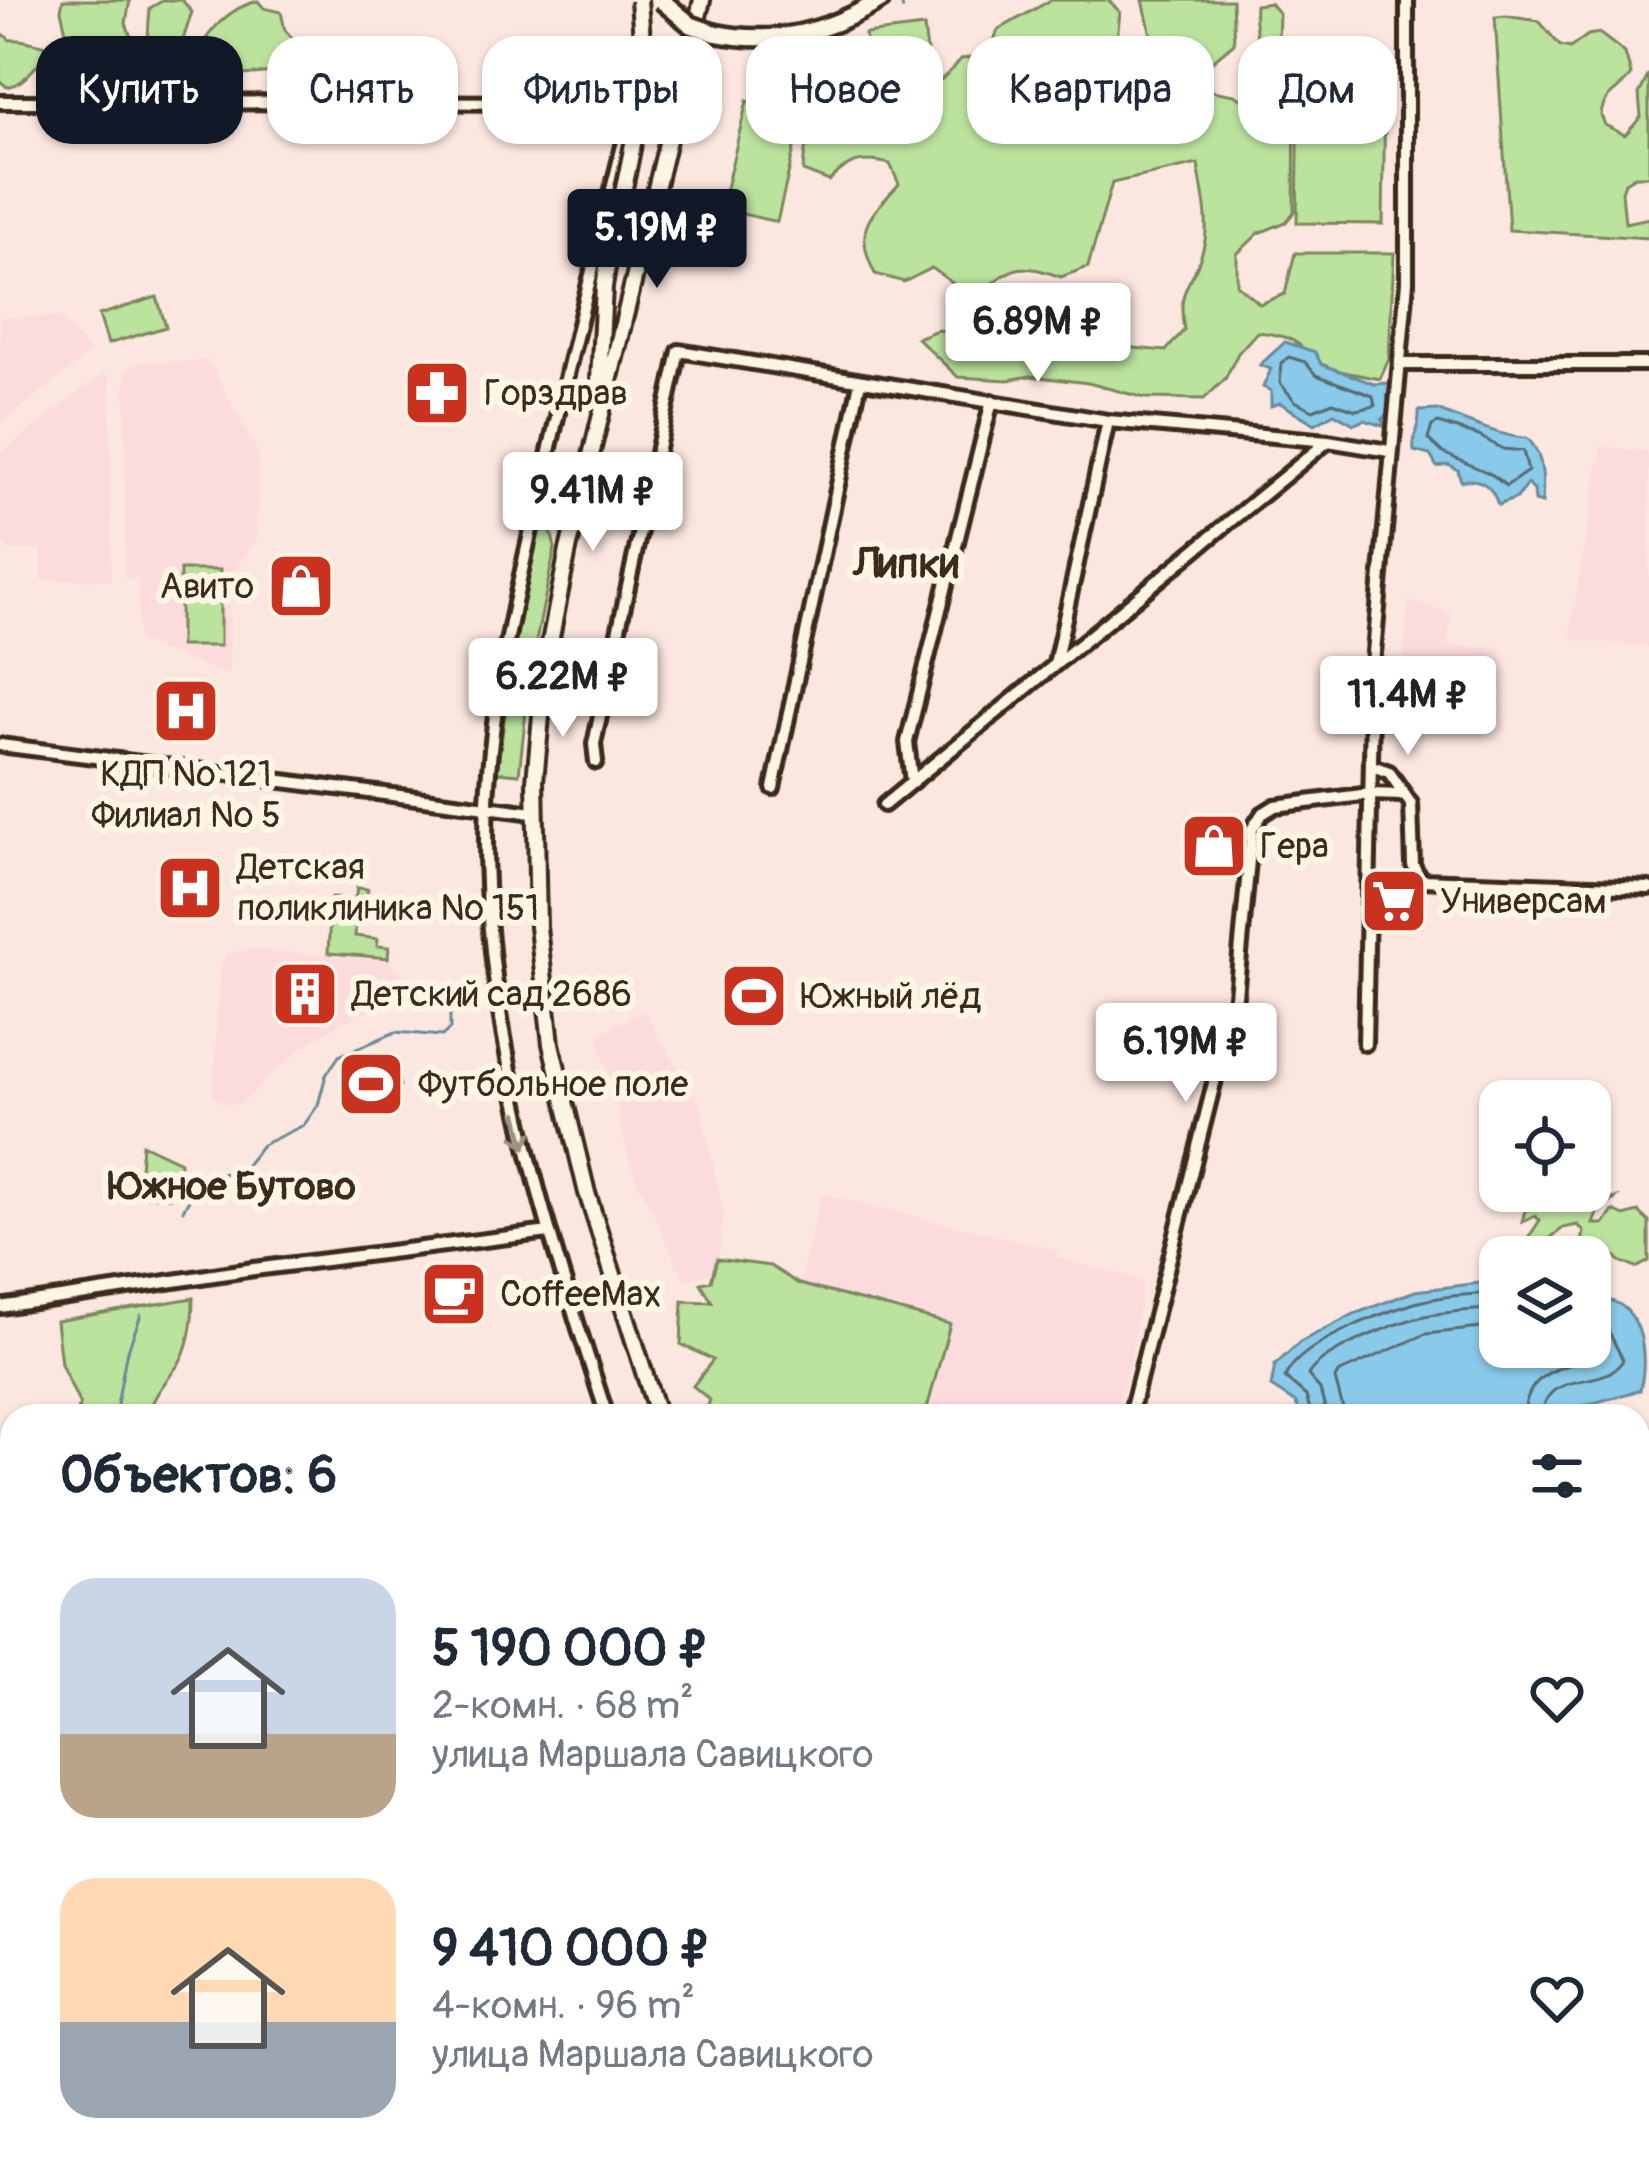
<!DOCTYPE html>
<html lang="ru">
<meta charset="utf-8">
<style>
:root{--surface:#fff;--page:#f2f2f3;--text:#1f2937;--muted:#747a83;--accent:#111827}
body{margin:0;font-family:Pangolin,sans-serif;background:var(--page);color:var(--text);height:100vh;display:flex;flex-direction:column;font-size:45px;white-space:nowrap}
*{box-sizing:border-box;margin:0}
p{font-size:39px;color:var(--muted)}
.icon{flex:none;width:66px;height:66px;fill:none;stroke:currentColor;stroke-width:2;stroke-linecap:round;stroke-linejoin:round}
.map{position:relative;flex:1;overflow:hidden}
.sheet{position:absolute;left:0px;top:1404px;width:1650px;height:771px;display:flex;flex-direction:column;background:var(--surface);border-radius:36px 36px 0 0;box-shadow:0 3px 9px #0004}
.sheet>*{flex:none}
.guide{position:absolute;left:36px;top:36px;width:1578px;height:108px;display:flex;gap:24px}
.controls{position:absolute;left:1479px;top:1080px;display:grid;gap:24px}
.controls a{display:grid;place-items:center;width:132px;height:132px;border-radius:24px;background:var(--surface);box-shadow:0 3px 9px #0004;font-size:60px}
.price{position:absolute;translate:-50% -102px;padding:0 27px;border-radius:12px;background:#fff;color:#222;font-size:39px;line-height:78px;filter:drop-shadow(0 3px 6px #0008)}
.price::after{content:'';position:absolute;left:50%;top:72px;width:36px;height:27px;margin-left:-18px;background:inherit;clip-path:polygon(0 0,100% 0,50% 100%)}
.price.current{background:var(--accent);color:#fff}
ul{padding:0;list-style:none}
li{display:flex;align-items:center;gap:36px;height:300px;padding:0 60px}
li span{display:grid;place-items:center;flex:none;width:336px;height:240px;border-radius:36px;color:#555}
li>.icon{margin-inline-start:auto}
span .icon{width:144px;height:144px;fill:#fffc;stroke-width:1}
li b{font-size:51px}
h2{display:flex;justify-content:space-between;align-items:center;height:144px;padding:0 60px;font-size:51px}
.pill{padding:0 42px;border-radius:36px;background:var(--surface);box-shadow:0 3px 9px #0004;font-size:42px;line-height:108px}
.pill.current{background:var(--accent);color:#fff}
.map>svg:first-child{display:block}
</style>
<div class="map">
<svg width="1649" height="2173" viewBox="0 0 1649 2173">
<rect width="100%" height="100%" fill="#fce6e0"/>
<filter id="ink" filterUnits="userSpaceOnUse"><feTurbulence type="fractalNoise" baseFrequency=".00833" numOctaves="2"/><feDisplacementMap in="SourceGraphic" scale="24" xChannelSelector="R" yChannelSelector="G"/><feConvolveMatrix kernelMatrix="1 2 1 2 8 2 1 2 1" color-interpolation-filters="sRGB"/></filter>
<g filter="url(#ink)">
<path fill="#fcdbdd" d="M0,317H60L91,353L0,424Z
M209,361L258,453L257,540L230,576L229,676L138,641V579H125V372L138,363Z
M104,372L111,381V580H41V550H8L0,542V454Z
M1601,446L1649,452V647L1569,639Z
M1409,601L1451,613L1448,646L1500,647L1505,730L1396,729Z
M248,949L389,961L407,982L406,992L335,1026L302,1048L240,1104H222L213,1094L220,965L226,954Z
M643,1010L701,1106L724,1217L716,1272L685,1280L631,1167L598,1035Z
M821,1194L1025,1242L1057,1250V1258L1143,1280L1130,1362L1115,1416H925L950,1324L799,1284Z"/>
<path fill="#bce39e" stroke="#7c865e" stroke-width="3" d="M63,0H130L126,23L132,40L121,63L49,59C32,63 29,83 7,87L0,81V31L10,40C29,38 44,50 63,45L67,36L61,10Z
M164,0H182L192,12L179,52L163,62L154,61C145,47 149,24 150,8Z
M1051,0H1108L1120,12L1115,56L1129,57L1152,39L1143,0H1232L1234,43L1210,63L1201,77L1206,90L1234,95L1247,102C1275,63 1251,46 1255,5L1270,3L1279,14L1278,41L1300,61L1295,77L1294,212L1286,222L1259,233L1237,254V285L1260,304L1285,294L1295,253H1394L1389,359L1380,379L1314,366C1304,339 1284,335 1257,332L1238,353L1225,379L1204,399L1145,398L1088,383L1030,376L1008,380L958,377L917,338L937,330L1166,351L1184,330C1176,284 1193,287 1203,249C1211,222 1202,192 1198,164L1112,183L1088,267L1061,277C1025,264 1013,263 985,290L955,285L932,268L904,282L875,274C853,229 868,218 899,184L890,164C863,157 848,161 829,181L803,171C806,117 820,110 863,82C910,92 927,102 961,59L988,56L998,30Z
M258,1L264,8L281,12L285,30L297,43L292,68L284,71L222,77L197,57C206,31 231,7 258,1Z
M1505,16L1539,21L1560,46L1570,48L1588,35L1599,33L1625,53L1631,74C1622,91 1604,91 1601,115L1605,125L1625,135L1641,117L1639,94L1649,74V176H1635L1625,182L1622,192L1625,223L1649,218V238L1509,230L1495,17Z
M924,27L927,52L868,58L865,34Z
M1299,89L1385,91L1383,224L1297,223Z
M747,101L802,114L777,222L721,209Z
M157,297L166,327L108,344L99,315Z
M547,489L556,501L551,531L555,548L531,666L519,774L497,772L522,593Z
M180,570H220V646H180Z
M357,888L368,889L366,897L357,905L355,936L378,939L377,946L389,947L388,958L328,953L331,898L355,899Z
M383,1058L396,1069L400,1086L360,1110L352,1108L341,1088L343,1081Z
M142,1144L180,1162L179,1182L170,1197L138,1195Z
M1616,1198L1597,1213L1593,1224H1604L1613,1211L1624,1216L1638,1212L1649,1222V1261L1636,1268L1620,1261L1604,1245H1598L1596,1260L1590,1263V1257H1579L1584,1232L1578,1225L1563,1228L1543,1244L1529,1237L1540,1220L1535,1216L1522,1222L1525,1210Z
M717,1259L770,1266L799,1284L950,1324L925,1416H704L710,1400L693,1386L713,1360L681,1344L683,1301L712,1302L701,1283L711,1281Z
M193,1298C193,1320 190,1345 178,1365C166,1382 153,1395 148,1416H74L80,1405L61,1364L56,1321Z
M12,1484V1680L0,1683V1494Z
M1649,1559V2173H1551L1509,2163H1638V1573Z
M730,2163H1467L1508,2173H725Z"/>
<path fill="#89caea" stroke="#6a8a98" stroke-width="3" d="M1285,342L1315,352L1321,364L1374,384L1390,383L1392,395L1387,396L1391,410L1382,420L1386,427L1365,420L1354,424L1334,413L1315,424L1280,403L1271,406V391L1263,387L1271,369L1260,365Z
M1437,410C1460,419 1505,438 1527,438C1544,453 1544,481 1542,503L1535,501L1534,490L1527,484L1517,498L1498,505C1492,486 1481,477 1461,481L1458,470L1448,465L1437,467L1430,455L1414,451C1412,437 1420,426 1419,411Z
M1496,1281L1500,1283V1347H1590V1300C1642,1292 1649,1353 1640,1390L1547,1416H1301L1296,1403L1271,1387L1275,1365L1300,1342L1354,1314L1415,1291Z"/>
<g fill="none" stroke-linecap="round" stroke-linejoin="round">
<path stroke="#5a6a70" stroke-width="3" d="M1289,357L1305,362L1316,375L1373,396L1375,406L1356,410L1333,402L1313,410L1295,401L1280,383L1282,363Z
M1438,423L1479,436L1503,449L1523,451L1528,471L1506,486L1491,474L1443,453L1428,439L1432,426Z
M1312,1416L1306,1396L1285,1378C1296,1344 1382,1313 1415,1303C1441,1295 1472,1295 1500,1292
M1327,1416L1320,1390L1308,1375C1321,1351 1396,1323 1424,1316C1449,1311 1475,1310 1500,1308
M1345,1416L1335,1379L1338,1373L1426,1334L1500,1326
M1524,1416C1526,1371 1562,1367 1597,1357L1599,1349L1590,1345
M1542,1416C1545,1367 1604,1392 1623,1360L1608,1330L1590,1327"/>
<path stroke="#6a8a98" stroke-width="3" d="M900,0L903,9
M183,1210L201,1178L242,1170L262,1145L304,1125L318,1105L326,1075L339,1056L396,1032L442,1036L450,1029V1004
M115,1416L126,1355L141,1315
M0,1542L12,1534"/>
<g stroke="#3b2a1e" stroke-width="20">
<path id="minor" d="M648,97L666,89L683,68
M0,102L678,103
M637,103L659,118L670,135
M1402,364H1649
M1055,664L1108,421
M0,745L534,813
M596,762L594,744L679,351L1108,421L1328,441L1389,451
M1372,766L1389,772L1411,804L1413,865L1421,880L1649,888
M912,782L907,742L992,401
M773,788L860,382
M884,805L1328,441
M1365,1044L1373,664L1407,282V0
M0,1307L254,1269L549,1232
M607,1416C546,1228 486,1041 486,840C486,719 515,599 542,482C571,355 602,228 634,102
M1130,1416L1236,996L1252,829L1262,814L1275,806L1370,794L1403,795
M0,1978L12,1974"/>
</g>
<g stroke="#3b2a1e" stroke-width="22">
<path id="tertiary" d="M598,399L604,287L610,249
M658,1416L587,1193L551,1044L538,927L535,781L546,663L568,550L702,0
M1638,1470L1649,1469
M665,2173L669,2163
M699,2173L704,2163"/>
</g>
<g stroke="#3b2a1e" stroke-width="24">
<path id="secondary" d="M714,33C775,46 828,32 881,0"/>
</g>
<use href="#minor" stroke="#fcf5e5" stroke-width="10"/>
<use href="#tertiary" stroke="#fcf5e5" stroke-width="14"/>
<use href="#secondary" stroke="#fcf5e5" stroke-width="15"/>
<g stroke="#3b2a1e" stroke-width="22" stroke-linecap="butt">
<path id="tertiary-bridge" d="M610,249C631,157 649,96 639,0"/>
</g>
<g stroke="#3b2a1e" stroke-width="24" stroke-linecap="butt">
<path id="secondary-bridge" d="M661,0L691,25L714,33"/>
</g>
<use href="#tertiary-bridge" stroke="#fcf5e5" stroke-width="14"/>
<use href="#secondary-bridge" stroke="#fcf5e5" stroke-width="15"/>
</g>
<defs><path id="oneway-shaft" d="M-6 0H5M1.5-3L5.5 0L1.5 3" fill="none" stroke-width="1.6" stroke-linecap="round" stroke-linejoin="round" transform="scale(3)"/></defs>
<use stroke="#9c9082" href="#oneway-shaft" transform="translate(521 1131) rotate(77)"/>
</g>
<defs>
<g id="pharmacy-square" transform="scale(3.45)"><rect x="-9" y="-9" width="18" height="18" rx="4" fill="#c8321e" stroke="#fcf5e5"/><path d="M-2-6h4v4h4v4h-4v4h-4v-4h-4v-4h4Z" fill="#fff"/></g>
<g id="shop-square" transform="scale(3.45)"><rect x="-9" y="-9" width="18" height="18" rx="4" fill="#c8321e" stroke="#fcf5e5"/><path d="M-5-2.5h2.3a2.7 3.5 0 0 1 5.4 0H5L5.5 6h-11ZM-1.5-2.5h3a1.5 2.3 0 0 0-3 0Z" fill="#fff"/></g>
<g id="hospital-square" transform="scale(3.45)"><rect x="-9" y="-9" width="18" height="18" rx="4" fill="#c8321e" stroke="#fcf5e5"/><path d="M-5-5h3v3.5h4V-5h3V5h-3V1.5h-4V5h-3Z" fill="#fff"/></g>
<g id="supermarket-square" transform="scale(3.45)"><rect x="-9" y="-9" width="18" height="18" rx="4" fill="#c8321e" stroke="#fcf5e5"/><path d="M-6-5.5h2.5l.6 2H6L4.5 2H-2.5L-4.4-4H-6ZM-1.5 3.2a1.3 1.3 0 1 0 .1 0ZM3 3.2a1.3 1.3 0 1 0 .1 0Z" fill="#fff"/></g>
<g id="building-square" transform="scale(3.45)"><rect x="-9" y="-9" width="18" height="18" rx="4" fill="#c8321e" stroke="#fcf5e5"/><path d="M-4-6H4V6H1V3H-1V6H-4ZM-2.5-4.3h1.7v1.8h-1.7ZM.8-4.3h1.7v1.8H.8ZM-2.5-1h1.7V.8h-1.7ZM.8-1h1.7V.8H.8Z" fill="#fff"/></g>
<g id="stadium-square" transform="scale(3.45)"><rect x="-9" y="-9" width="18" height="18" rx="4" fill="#c8321e" stroke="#fcf5e5"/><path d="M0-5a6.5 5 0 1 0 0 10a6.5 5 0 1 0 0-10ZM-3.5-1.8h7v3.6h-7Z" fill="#fff"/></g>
<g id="cafe-square" transform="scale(3.45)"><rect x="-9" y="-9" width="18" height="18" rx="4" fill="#c8321e" stroke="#fcf5e5"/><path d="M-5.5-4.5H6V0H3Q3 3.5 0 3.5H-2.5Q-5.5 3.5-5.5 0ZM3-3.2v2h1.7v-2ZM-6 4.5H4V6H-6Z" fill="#fff"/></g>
</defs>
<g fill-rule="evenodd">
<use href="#pharmacy-square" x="437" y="393"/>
<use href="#shop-square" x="301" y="586"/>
<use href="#hospital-square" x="186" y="711"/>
<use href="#shop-square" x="1214" y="846"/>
<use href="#hospital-square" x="190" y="888"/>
<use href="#supermarket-square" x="1394" y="901"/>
<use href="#building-square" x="305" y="994"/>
<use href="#stadium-square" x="754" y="996"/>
<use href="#stadium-square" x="371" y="1084"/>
<use href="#cafe-square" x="454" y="1294"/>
</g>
<g text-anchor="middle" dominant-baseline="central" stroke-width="12" stroke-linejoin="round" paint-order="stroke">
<g font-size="36" fill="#3b2a1e" stroke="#fcf5e5" text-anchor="start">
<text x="484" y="393">Горздрав</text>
<text x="254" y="586" text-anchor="end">Авито</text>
<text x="186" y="774" text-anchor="middle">КДП № 121<tspan x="186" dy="41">Филиал № 5</tspan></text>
<text x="1260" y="846">Гера</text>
<text x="237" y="867">Детская<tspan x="237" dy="41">поликлиника № 151</tspan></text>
<text x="1440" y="901">Универсам</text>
<text x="352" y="994">Детский сад 2686</text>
<text x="801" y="996">Южный лёд</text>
<text x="418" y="1084">Футбольное поле</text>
<text x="500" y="1294">CoffeeMax</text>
</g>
<g font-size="39" font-weight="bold" fill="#3b2a1e" stroke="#fcf5e5">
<text x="232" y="1186">Южное Бутово</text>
</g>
<g font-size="42" font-weight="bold" fill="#3b2a1e" stroke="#fcf5e5">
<text x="906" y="564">Липки</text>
</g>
</g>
</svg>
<div class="controls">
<a><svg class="icon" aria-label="locate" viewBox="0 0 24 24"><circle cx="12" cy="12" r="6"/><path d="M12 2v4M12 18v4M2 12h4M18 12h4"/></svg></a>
<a><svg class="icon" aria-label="layers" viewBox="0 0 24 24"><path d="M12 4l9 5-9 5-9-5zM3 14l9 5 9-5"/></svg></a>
</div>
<b class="price current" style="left:657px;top:291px">5.19M ₽</b>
<b class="price" style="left:1038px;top:385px">6.89M ₽</b>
<b class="price" style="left:593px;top:554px">9.41M ₽</b>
<b class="price" style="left:563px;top:740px">6.22M ₽</b>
<b class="price" style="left:1408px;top:758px">11.4M ₽</b>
<b class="price" style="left:1186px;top:1105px">6.19M ₽</b>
<div class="guide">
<a class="pill current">Купить</a>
<a class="pill">Снять</a>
<a class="pill">Фильтры</a>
<a class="pill">Новое</a>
<a class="pill">Квартира</a>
<a class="pill">Дом</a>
</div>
<section class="sheet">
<h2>Объектов: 6<svg class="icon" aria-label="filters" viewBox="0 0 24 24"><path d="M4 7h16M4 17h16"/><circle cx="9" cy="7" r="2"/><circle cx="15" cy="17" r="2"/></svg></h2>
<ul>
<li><span style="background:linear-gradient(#c9d6e8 65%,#b9a48a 0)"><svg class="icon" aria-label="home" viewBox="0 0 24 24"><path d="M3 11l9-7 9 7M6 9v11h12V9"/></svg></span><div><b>5 190 000 ₽</b><p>2-комн. · 68 m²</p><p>улица Маршала Савицкого</p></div><svg class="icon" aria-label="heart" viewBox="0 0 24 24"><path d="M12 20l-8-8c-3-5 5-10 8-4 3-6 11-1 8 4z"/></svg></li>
<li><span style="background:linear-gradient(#ffd9b3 60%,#9aa5b1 0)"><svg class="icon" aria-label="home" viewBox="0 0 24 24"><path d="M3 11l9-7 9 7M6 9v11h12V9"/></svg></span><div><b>9 410 000 ₽</b><p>4-комн. · 96 m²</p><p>улица Маршала Савицкого</p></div><svg class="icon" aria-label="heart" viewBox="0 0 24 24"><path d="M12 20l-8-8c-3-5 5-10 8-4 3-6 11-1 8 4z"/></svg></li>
</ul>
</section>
</div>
